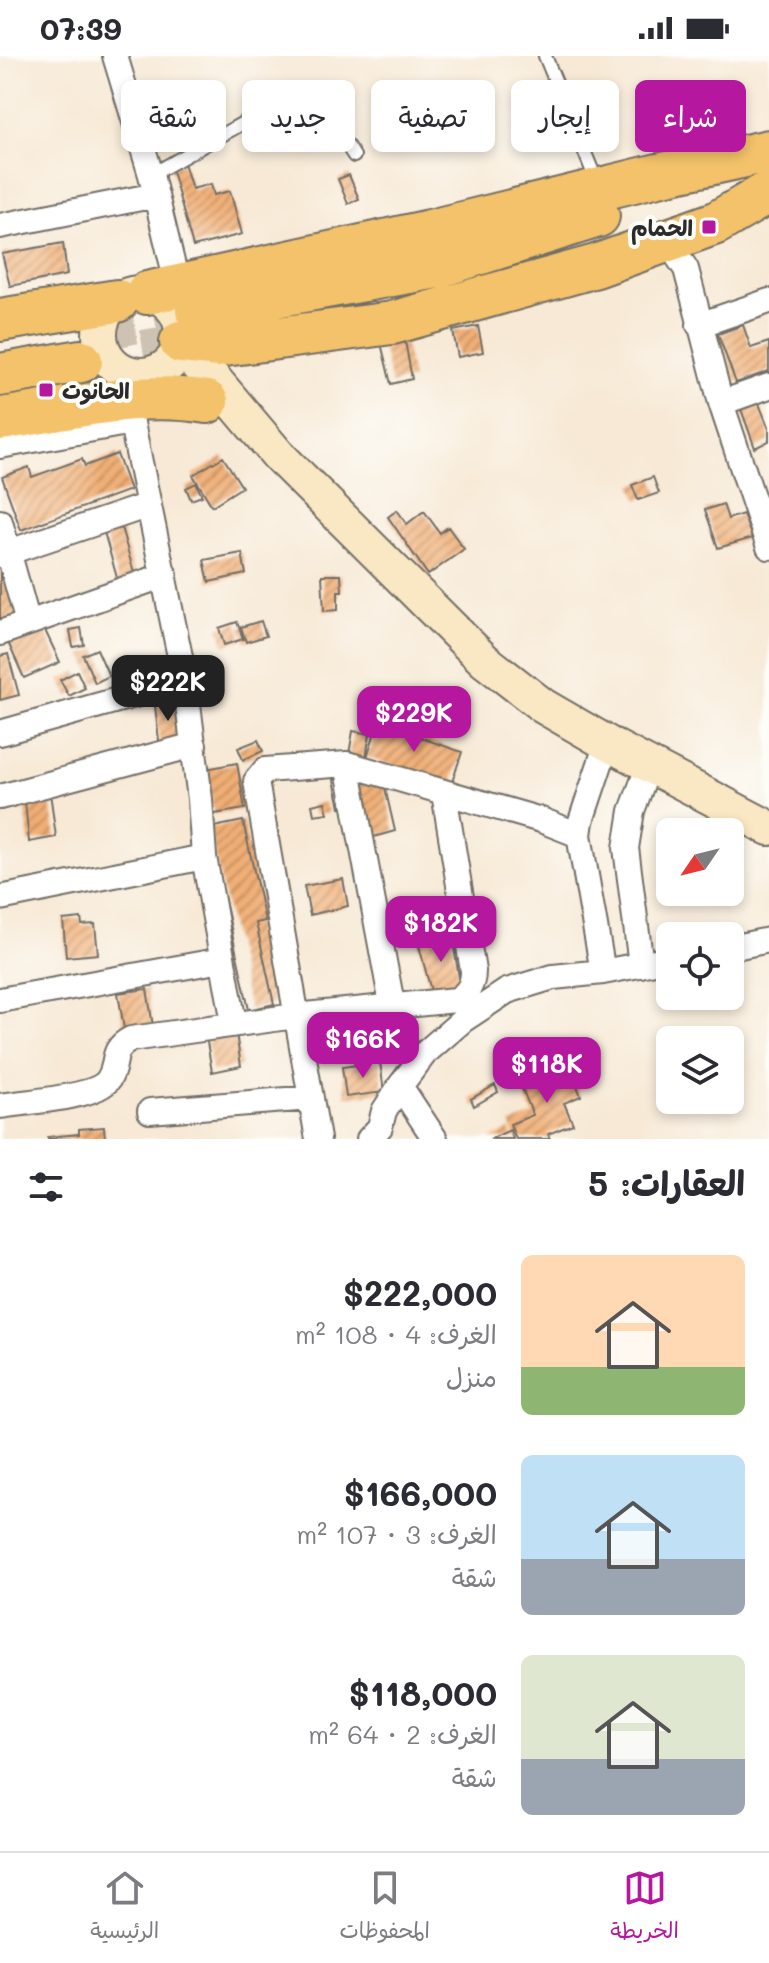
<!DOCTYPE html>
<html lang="ar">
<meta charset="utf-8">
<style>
:root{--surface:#fff;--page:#f2f2f3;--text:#2b2b33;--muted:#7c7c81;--line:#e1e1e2;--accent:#b5179e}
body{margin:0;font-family:Mali,"Playpen Sans Arabic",sans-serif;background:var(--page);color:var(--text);direction:rtl;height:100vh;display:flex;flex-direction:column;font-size:30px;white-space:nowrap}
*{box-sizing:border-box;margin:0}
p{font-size:26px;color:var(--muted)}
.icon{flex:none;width:44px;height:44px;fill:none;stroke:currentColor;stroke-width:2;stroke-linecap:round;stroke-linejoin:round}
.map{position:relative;height:1083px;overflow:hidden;direction:ltr}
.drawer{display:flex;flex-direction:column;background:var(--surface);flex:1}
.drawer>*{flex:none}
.hud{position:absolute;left:24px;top:24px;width:722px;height:72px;direction:rtl;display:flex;gap:16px}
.needle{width:52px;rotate:235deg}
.fabs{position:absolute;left:656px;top:762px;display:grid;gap:16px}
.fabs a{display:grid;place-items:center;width:88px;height:88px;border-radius:12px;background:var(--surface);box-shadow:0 4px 12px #0003;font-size:40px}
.price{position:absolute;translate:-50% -68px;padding:0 18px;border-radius:16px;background:var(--accent);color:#fff;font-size:26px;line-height:52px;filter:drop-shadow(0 2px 4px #0008)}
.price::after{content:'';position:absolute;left:50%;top:48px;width:24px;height:18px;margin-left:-12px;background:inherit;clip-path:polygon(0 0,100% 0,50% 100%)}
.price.current{background:#222;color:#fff}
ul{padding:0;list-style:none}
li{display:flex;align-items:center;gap:24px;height:200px;padding:0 24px}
li span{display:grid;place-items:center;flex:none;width:224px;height:160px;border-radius:12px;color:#555}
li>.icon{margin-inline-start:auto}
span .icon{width:96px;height:96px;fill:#fffc;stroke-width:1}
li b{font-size:34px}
h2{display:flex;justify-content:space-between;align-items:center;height:96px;padding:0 24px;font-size:34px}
.tag{padding:0 28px;border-radius:12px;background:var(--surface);box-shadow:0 4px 12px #0003;font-size:28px;line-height:72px}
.tag.current{background:var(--accent);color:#fff}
.status{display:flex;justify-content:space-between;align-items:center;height:56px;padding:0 40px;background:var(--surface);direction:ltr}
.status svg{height:22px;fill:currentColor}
.tabs{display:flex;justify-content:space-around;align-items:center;height:112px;border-top:2px solid var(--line);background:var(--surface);font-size:22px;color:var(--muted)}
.tabs a{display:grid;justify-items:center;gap:4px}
.tabs .current{color:var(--accent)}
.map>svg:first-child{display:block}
</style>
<div class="status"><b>07:39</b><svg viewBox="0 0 49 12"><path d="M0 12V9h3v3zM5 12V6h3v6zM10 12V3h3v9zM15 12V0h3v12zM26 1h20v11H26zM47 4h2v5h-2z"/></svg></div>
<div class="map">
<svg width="769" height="1083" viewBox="0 0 769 1083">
<defs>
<pattern id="building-hatch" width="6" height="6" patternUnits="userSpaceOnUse" patternTransform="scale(2)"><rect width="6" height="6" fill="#f1af76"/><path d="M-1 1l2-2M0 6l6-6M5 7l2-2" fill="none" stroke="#c38f61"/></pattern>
</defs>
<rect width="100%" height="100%" fill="#fdfcf7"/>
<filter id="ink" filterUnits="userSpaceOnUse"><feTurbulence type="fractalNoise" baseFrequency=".0125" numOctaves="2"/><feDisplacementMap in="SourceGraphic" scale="16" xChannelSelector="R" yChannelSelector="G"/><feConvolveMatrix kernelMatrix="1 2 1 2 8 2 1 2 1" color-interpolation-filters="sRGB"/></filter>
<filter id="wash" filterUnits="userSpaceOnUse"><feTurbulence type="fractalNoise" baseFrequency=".006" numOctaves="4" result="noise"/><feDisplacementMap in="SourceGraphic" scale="32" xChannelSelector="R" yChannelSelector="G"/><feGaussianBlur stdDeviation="1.8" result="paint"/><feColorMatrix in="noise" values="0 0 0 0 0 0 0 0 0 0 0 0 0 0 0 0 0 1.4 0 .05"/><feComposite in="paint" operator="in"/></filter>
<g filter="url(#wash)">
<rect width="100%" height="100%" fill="#f7e9d5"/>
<g id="blocks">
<path fill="url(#building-hatch)" d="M184,107L192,133L211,128L214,139L230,135L242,178L193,191L171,111Z
M349,119L359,143L348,148L338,123Z
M63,187L67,219L10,230L2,198Z
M743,269L751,292L769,286V315L736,327L718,278Z
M478,270L483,296L458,301L453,275Z
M380,283L405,285L412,323L391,328Z
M758,345L769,373V385L755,392L741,353Z
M117,398L130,434L21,474L2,421L29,411L32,421L82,403L85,410Z
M223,401L242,431L212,450L193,419Z
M653,421L659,437L638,444L632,429Z
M196,427L202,440L191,444L186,432Z
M723,448L728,463L743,458L752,482L718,492L705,454Z
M397,454L407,468L424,455L440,477L448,471L464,493L428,519L388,461Z
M121,471L136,524L119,529L104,476Z
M242,497L246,518L209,526L204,504Z
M0,509L20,560L0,568Z
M322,519H341L342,535H338V554L324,555Z
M261,565L266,580L246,586L241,571Z
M237,566L243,583L224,589L219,572Z
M42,568L60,606L24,622L7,584Z
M81,572L84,589L73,591L70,574Z
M97,593L109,620L95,627L83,599Z
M8,598L19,639L0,644V600Z
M77,615L85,632L69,640L60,624Z
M177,640L180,687L160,693L155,650Z
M378,667L462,696L451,729L367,701Z
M353,675L370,678L365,707L348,704Z
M258,684L263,695L243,704L238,692Z
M237,707L245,753L214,758L206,713Z
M355,720L357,729L383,723L395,775L370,782L362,746L340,751L334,724Z
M50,736L56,781L29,786L25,745Z
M325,746L328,757L314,759L312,749Z
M243,765L265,865L256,867L274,948L249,954L209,772Z
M343,823L348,850L310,859L304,830Z
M81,862L82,869L95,868L98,898L66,901L63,864Z
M452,880L461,933L431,935L418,886Z
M147,933L153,970L124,973L118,937Z
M369,965L377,997L340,1003L330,972Z
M236,977L241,1010L212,1016L206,980Z
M380,1006L384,1036L346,1041L342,1011Z
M569,1010L581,1040L564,1047L573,1068L548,1078L550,1083H516L510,1068L533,1059L521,1030Z
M495,1029L498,1036L474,1050L471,1043Z
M104,1071L105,1083H48L47,1081L79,1078V1073Z
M510,1074L513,1083H490Z"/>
</g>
</g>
<g filter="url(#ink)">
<use href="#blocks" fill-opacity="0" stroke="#726e66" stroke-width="2"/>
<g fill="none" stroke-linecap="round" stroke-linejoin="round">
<path stroke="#cec3b3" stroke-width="42" stroke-dasharray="42 21" stroke-linecap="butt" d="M93,275L197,254
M81,305L204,285"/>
<g stroke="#726e66" stroke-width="16">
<path id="lane" d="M545,0L597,126
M151,119L266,54L297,43C322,58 339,76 354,100"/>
</g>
<g stroke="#726e66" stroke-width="28">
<path id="street" d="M115,0L151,119L178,231
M0,170L156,139
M661,188L676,198L686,213L721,347L769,491
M699,269L769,245
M127,343L185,625L200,743L204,801L234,967
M721,347L769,330
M0,390L132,366
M0,466L28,567
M0,499L149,449
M0,577L165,519
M0,677L185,625
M347,708L392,948
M0,741L194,689
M0,842L204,801
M730,892L769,884
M641,909L626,792L632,755L649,709
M603,916L579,779L581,765L607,687
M0,944L222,904
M400,1030L435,1083
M0,1050C23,1046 96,1042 108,1024C120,1007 108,995 131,983L295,960L456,944C468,937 473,929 473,915L444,737
M150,1055L311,1042
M318,1083L256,725L265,714L347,708L541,764L579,779
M369,1083L380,1071L384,1055L400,1030L425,997L463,964L507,935L553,921L603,916L670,903"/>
</g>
<g stroke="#726e66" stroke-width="38">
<path id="secondary" d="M100 278a41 41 0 1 1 82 0a41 41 0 1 1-82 0Z
M179,293L213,322L278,399L484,604L543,650L607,687L769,772"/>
</g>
<g stroke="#726e66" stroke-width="46">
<path id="highway" d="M147,237L430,175L658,119L769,95
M197,254L437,211L598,160
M0,264L117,245
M181,286L217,290L392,267L596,210L716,167L769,136
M0,319L81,305
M0,363C69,353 138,334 207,346"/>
</g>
<use href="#lane" stroke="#fff" stroke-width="12"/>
<use href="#street" stroke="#fff" stroke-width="24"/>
<use href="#secondary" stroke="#fae7c3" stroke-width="34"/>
<use href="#highway" stroke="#f3c26a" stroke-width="42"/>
</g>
</g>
<g fill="#b5179e" stroke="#fdfcf7" stroke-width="3">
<rect x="701" y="163" width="16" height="16" rx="4"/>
<rect x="38" y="326" width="16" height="16" rx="4"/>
</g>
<g text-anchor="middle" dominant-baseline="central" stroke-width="8" stroke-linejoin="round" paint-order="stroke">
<g font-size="22" font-weight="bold" fill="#2b2b2b" stroke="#fdfcf7" text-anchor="end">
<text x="693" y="171">الحمام</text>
<text x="62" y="334" text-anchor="start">الحانوت</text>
</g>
</g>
</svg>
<div class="fabs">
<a><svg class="needle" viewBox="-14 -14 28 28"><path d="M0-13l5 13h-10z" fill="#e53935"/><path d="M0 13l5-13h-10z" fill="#7c7c81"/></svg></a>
<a><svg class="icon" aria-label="locate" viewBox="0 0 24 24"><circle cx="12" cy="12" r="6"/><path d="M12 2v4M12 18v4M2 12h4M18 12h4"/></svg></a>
<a><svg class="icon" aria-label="layers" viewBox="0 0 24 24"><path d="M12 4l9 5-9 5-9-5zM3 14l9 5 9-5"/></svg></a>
</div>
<b class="price current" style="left:168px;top:667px">$222K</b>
<b class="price" style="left:414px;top:698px">$229K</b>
<b class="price" style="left:441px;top:908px">$182K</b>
<b class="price" style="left:363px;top:1024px">$166K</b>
<b class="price" style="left:547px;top:1049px">$118K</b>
<div class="hud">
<a class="tag current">شراء</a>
<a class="tag">إيجار</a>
<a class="tag">تصفية</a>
<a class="tag">جديد</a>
<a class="tag">شقة</a>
</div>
</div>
<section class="drawer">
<h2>العقارات: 5<svg class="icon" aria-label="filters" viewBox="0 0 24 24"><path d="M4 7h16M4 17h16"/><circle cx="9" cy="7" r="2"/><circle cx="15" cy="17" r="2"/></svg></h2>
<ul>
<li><span style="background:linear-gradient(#ffd9b3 70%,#8fb573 0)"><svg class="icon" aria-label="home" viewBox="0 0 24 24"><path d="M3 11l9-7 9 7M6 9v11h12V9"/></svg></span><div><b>$222,000</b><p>الغرف: 4 · 108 m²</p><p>منزل</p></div></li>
<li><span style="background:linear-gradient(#bfe0f5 65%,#9aa5b1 0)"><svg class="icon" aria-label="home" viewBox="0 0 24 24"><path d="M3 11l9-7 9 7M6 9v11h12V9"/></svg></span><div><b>$166,000</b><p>الغرف: 3 · 107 m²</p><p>شقة</p></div></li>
<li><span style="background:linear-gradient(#dfe7d0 65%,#9aa5b1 0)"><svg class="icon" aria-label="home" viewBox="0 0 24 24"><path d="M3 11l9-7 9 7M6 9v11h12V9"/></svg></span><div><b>$118,000</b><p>الغرف: 2 · 64 m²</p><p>شقة</p></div></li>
</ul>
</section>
<nav class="tabs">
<a class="current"><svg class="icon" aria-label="map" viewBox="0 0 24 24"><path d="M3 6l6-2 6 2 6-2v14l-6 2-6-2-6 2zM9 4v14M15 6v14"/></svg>الخريطة</a>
<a><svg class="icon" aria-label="saved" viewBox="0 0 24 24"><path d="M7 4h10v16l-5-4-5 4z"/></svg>المحفوظات</a>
<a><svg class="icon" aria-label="home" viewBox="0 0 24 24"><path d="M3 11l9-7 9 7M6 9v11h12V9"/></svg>الرئيسية</a>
</nav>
